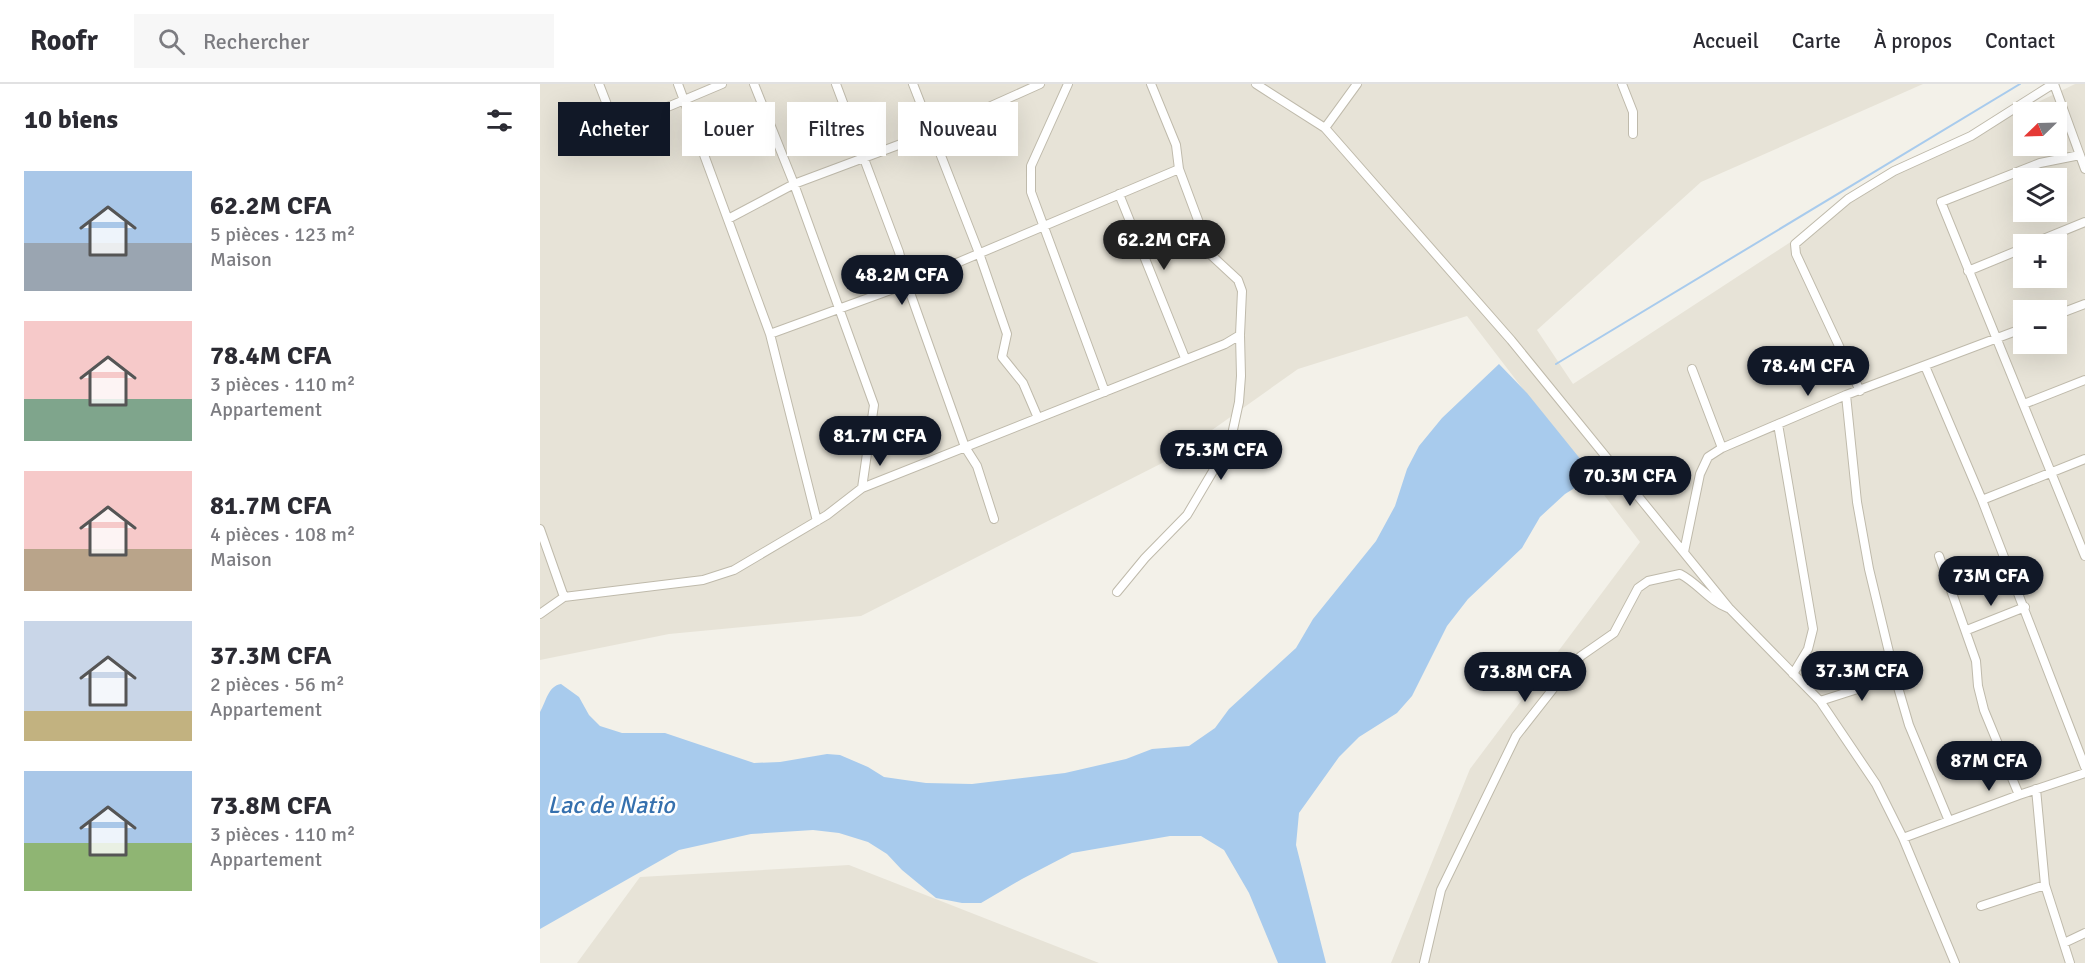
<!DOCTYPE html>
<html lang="fr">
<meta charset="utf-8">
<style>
:root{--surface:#fff;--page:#f7f7f7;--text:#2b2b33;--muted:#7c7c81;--line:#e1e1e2;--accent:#111827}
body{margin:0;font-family:Signika,sans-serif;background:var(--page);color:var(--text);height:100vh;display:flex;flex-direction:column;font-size:22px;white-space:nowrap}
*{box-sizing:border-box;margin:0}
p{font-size:20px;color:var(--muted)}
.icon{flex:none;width:33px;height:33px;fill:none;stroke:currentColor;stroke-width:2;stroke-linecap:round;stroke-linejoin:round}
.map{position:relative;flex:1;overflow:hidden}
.drawer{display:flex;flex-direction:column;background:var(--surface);width:540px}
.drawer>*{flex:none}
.hud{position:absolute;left:18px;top:18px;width:570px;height:54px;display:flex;gap:12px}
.needle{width:39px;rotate:247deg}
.tools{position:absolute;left:1473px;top:18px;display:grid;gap:12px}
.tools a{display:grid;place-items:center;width:54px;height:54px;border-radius:0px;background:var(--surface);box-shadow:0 6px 24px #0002;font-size:30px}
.price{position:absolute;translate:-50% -51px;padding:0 14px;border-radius:21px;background:var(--accent);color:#fff;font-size:20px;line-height:39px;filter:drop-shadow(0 2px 3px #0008)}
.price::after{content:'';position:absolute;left:50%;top:36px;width:18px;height:14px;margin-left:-9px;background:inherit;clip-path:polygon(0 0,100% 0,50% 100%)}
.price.on{background:#222;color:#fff}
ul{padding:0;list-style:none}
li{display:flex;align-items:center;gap:18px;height:150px;padding:0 24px}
li span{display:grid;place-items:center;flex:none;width:168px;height:120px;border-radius:0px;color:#555}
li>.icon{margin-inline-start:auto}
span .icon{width:72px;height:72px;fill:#fffc;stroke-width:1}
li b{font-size:26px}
h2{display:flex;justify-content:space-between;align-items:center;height:72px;padding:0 24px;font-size:26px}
.pill{padding:0 21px;border-radius:0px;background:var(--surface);box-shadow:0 6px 24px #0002;font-size:21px;line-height:54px}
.pill.on{background:var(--accent);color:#fff}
header{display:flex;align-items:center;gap:36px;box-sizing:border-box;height:84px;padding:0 30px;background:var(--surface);border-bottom:2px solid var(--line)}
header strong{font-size:28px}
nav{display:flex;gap:33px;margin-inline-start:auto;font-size:21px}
.search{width:420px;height:54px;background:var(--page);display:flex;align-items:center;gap:15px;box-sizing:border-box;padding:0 21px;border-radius:0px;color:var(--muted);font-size:22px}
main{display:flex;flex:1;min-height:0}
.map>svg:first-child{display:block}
</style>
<header>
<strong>Roofr</strong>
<div class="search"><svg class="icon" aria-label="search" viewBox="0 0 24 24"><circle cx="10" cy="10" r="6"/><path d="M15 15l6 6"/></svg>Rechercher</div>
<nav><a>Accueil</a><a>Carte</a><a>À propos</a><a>Contact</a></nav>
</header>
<main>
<section class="drawer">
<h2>10 biens<svg class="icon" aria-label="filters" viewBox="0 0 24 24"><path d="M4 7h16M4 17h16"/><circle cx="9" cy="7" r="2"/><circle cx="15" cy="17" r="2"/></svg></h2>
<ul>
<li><span style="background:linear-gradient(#a9c7e8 60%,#9aa5b1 0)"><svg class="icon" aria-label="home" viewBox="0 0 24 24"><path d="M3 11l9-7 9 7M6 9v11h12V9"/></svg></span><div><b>62.2M CFA</b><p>5 pièces · 123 m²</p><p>Maison</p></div></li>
<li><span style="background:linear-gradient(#f6c9c9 65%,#7fa58c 0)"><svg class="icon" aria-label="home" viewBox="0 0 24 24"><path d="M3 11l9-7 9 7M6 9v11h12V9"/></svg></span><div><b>78.4M CFA</b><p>3 pièces · 110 m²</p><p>Appartement</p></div></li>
<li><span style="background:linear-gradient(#f6c9c9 65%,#b9a48a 0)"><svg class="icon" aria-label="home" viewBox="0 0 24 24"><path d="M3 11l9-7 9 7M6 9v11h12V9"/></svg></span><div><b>81.7M CFA</b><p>4 pièces · 108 m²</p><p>Maison</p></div></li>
<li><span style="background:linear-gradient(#c9d6e8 75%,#c2b280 0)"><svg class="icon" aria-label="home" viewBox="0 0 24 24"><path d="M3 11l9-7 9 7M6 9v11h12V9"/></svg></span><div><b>37.3M CFA</b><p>2 pièces · 56 m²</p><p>Appartement</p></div></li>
<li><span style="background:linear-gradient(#a9c7e8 60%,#8fb573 0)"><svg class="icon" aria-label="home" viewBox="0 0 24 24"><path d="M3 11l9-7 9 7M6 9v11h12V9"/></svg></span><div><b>73.8M CFA</b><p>3 pièces · 110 m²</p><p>Appartement</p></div></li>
</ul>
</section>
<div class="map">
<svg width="1545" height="879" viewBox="0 0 1545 879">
<rect width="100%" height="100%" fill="#f3f1e9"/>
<path fill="#e7e3d7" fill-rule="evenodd" d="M0,0H1383L1161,98L997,246L1033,300L1364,84L1535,0H1545V879H851L930,685L1100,458L927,232L758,285L634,373L321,532L129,550L0,576ZM1484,28H1516V62H1484ZM1484,94H1516V128H1484ZM1484,160H1516V194H1484ZM1484,226H1516V260H1484Z
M309,781L559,879H37L100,793Z"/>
<path fill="#a8cbed" d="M959,280L987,309L1054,392L1025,410L1000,433L982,464L928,515L907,542L872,612L857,629L819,653L799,673L759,729L756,761L786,879H738L709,809L684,766L661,752H630L532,769L482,795L441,819H422L396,814L362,786L347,770L328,758L299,749L273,746L211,750L139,766L0,845V628C6,618 8,602 21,600L39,613L49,631L60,642L82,649H125L214,679L240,678L287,670L300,671L328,683L344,693L386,699L432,700L525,689L586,675L612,665L649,662L675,644L689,625L756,564L773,535L836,457L855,422L867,385L879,362L902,334Z"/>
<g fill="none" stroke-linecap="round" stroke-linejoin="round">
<path stroke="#a8cbed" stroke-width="2" d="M1016,280L1480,0"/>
<g stroke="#bfbaab" stroke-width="10">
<path id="minor" d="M59,0L73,36L92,38L182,0
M138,0L230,250L277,437
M214,0L254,100L334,321L322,404
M296,0L359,168L367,200L425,363L437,382L454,435
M373,0L439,169L467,250L462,273L483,299L498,334
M528,0L491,82V108L565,308
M716,0L785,44L971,256L1189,524L1280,617L1336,700L1363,754L1415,879
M1082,0L1093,28V50
M1514,0L1545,85
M785,44L817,0
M1540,71L1500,79L1401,118L1545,472
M579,110L645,274
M188,135L254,100L393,48L500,0
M1491,160L1545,138
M1428,187L1484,164
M1516,231L1545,220
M230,250L367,200L639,85
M1385,282L1442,416L1545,683
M1152,285L1182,364
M1320,307L1256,170L1255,160L1308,115L1354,87L1431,52L1513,0
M1306,311L1317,418L1329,485L1355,593L1369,641L1409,737
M1484,320L1545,296
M1238,340L1273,545L1268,565L1253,590
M1442,416L1545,375
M0,445L24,513
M1144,468L1160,390L1168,373L1182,364L1306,311L1484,244
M1399,472L1436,577L1438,602L1444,626L1479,711
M577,508L605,474L647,431L676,382L691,355L699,318L701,292L700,251L702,207L698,196L671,171L639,85L636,61L611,0
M0,530L24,513L163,496L194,486L287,431L322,404L685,260L700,251
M1427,546L1485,523
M1280,617L1355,593
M1496,705L1505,801L1530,879
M1363,754L1479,711L1545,689
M1441,822L1505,801
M1524,859L1545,849
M884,879L901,806L976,652L1027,587L1041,572L1074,549L1098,504L1108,497L1140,490C1158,499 1169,517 1188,524"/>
</g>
<use href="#minor" stroke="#fff" stroke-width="8"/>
</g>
<g text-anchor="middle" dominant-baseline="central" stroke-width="5" stroke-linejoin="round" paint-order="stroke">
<g font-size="24" font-style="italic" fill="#3570ae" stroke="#fff">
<text x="71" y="721">Lac de Natio</text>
</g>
</g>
</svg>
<div class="tools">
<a><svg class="needle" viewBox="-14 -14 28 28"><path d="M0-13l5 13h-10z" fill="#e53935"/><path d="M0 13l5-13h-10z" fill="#7c7c81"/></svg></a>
<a><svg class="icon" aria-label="layers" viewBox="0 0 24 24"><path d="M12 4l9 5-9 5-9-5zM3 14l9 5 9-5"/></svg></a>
<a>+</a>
<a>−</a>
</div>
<b class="price on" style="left:624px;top:187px">62.2M CFA</b>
<b class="price" style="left:362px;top:222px">48.2M CFA</b>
<b class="price" style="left:1268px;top:313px">78.4M CFA</b>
<b class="price" style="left:340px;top:383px">81.7M CFA</b>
<b class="price" style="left:681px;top:397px">75.3M CFA</b>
<b class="price" style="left:1090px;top:423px">70.3M CFA</b>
<b class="price" style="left:1451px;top:523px">73M CFA</b>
<b class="price" style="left:1322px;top:618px">37.3M CFA</b>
<b class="price" style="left:985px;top:619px">73.8M CFA</b>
<b class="price" style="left:1449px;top:708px">87M CFA</b>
<div class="hud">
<a class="pill on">Acheter</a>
<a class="pill">Louer</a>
<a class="pill">Filtres</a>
<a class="pill">Nouveau</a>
</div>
</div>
</main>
